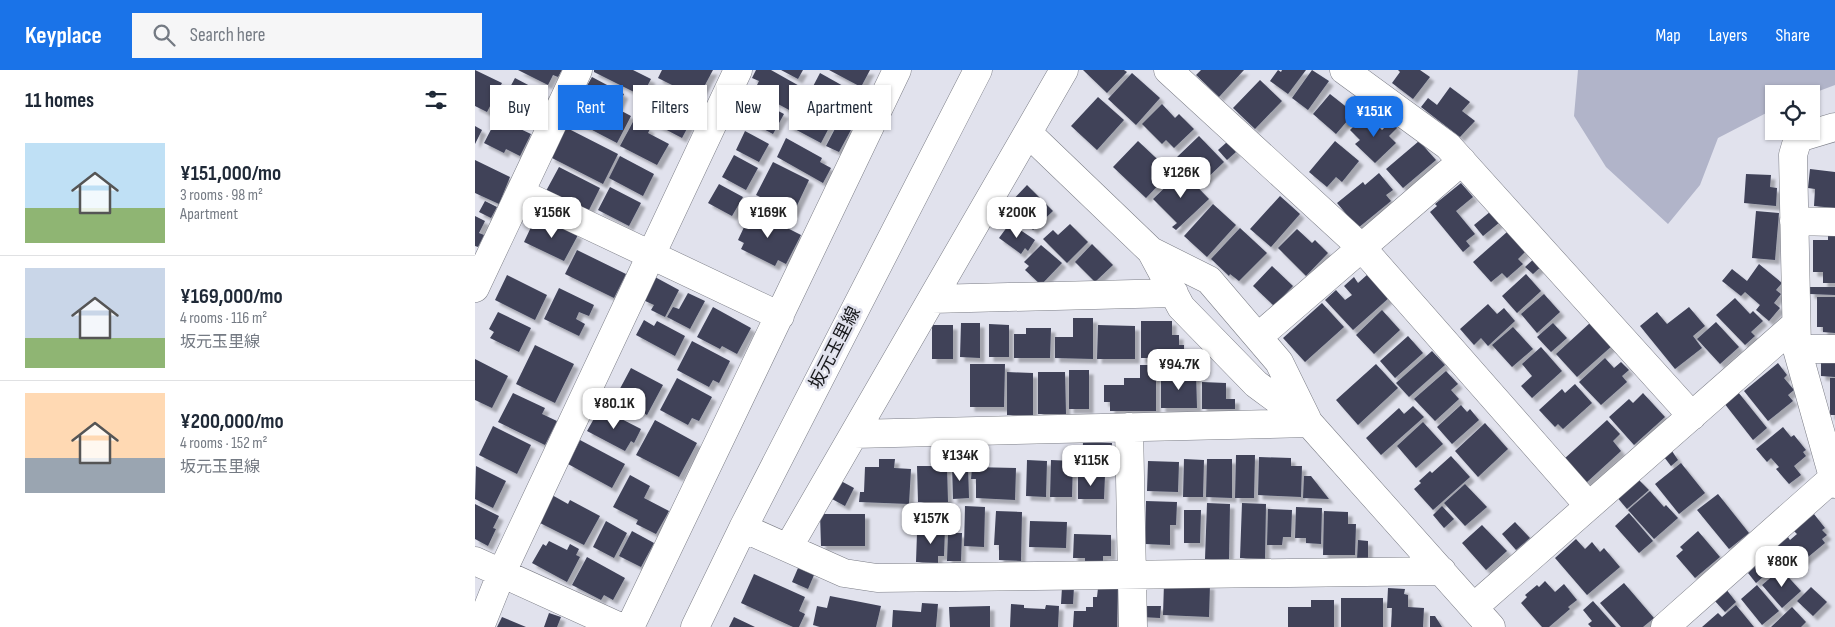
<!DOCTYPE html>
<meta charset="utf-8">
<style>
:root{--surface:#fff;--page:#f6f6f7;--text:#1f2937;--muted:#747a83;--line:#e0e1e3;--accent:#1a73e8}
body{margin:0;font-family:"Sofia Sans Condensed","Noto Sans JP",sans-serif;background:var(--page);color:var(--text);height:100vh;display:flex;flex-direction:column;font-size:19px;white-space:nowrap}
*{box-sizing:border-box;margin:0}
p{font-size:16px;color:var(--muted)}
.icon{flex:none;width:28px;height:28px;fill:none;stroke:currentColor;stroke-width:2;stroke-linecap:round;stroke-linejoin:round}
.map{position:relative;flex:1;overflow:hidden}
.panel{display:flex;flex-direction:column;background:var(--surface);width:475px}
.panel>*{flex:none}
.guide{position:absolute;left:15px;top:15px;width:475px;height:45px;display:flex;gap:10px}
.tools{position:absolute;left:1290px;top:15px;display:grid;gap:10px}
.tools a{display:grid;place-items:center;width:55px;height:55px;border-radius:0px;background:var(--surface);box-shadow:0 1px 4px #0004;font-size:25px}
.price{position:absolute;translate:-50% -42px;padding:0 11px;border-radius:10px;background:#fff;color:#222;font-size:16px;line-height:32px;filter:drop-shadow(0 1px 2px #0008)}
.price::after{content:'';position:absolute;left:50%;top:30px;width:15px;height:11px;margin-left:-8px;background:inherit;clip-path:polygon(0 0,100% 0,50% 100%)}
.price.on{background:var(--accent);color:#fff}
ul{padding:0;list-style:none}
li{display:flex;align-items:center;gap:15px;height:125px;padding:0 25px}
li+li{border-top:1px solid var(--line)}
li span{display:grid;place-items:center;flex:none;width:140px;height:100px;border-radius:0px;color:#555}
li>.icon{margin-inline-start:auto}
span .icon{width:60px;height:60px;fill:#fffc;stroke-width:1}
li b{font-size:21px}
h2{display:flex;justify-content:space-between;align-items:center;height:60px;padding:0 25px;font-size:21px}
.tag{padding:0 18px;border-radius:0px;background:var(--surface);box-shadow:0 1px 4px #0004;font-size:18px;line-height:45px}
.tag.on{background:var(--accent);color:#fff}
header{display:flex;align-items:center;gap:30px;box-sizing:border-box;height:70px;padding:0 25px;background:var(--accent);color:#fff}
header strong{font-size:24px}
nav{display:flex;gap:28px;margin-inline-start:auto;font-size:18px}
.search{width:350px;height:45px;background:var(--page);display:flex;align-items:center;gap:12px;box-sizing:border-box;padding:0 18px;border-radius:0px;color:var(--muted);font-size:19px}
main{display:flex;flex:1;min-height:0}
.map>svg:first-child{display:block}
</style>
<header>
<strong>Keyplace</strong>
<div class="search"><svg class="icon" aria-label="search" viewBox="0 0 24 24"><circle cx="10" cy="10" r="6"/><path d="M15 15l6 6"/></svg>Search here</div>
<nav><a>Map</a><a>Layers</a><a>Share</a></nav>
</header>
<main>
<section class="panel">
<h2>11 homes<svg class="icon" aria-label="filters" viewBox="0 0 24 24"><path d="M4 7h16M4 17h16"/><circle cx="9" cy="7" r="2"/><circle cx="15" cy="17" r="2"/></svg></h2>
<ul>
<li><span style="background:linear-gradient(#bfe0f5 65%,#8fb573 0)"><svg class="icon" aria-label="home" viewBox="0 0 24 24"><path d="M3 11l9-7 9 7M6 9v11h12V9"/></svg></span><div><b>¥151,000/mo</b><p>3 rooms · 98 m²</p><p>Apartment</p></div></li>
<li><span style="background:linear-gradient(#c9d6e8 70%,#8fb573 0)"><svg class="icon" aria-label="home" viewBox="0 0 24 24"><path d="M3 11l9-7 9 7M6 9v11h12V9"/></svg></span><div><b>¥169,000/mo</b><p>4 rooms · 116 m²</p><p>坂元玉里線</p></div></li>
<li><span style="background:linear-gradient(#ffd9b3 65%,#9aa5b1 0)"><svg class="icon" aria-label="home" viewBox="0 0 24 24"><path d="M3 11l9-7 9 7M6 9v11h12V9"/></svg></span><div><b>¥200,000/mo</b><p>4 rooms · 152 m²</p><p>坂元玉里線</p></div></li>
</ul>
</section>
<div class="map">
<svg width="1360" height="557" viewBox="0 0 1360 557">
<defs>
<filter id="shadow"><feDropShadow dx="4.5" dy="4.5" stdDeviation="1" flood-color="#0004"/></filter>
</defs>
<rect width="100%" height="100%" fill="#e1e2ed"/>
<path fill="#b1b4c9" d="M1103,0H1360V15L1336,24H1299V39L1243,68L1225,115L1193,154L1131,97L1099,46Z"/>
<path fill="#3f4259" filter="url(#shadow)" d="M0,0L27,13L12,42L0,36Z
M43,0H87L83,7L78,5L73,15Z
M119,0H158L176,9L167,26L119,2Z
M187,0H238L223,28L183,8Z
M281,0H296L328,18L316,41L279,21L284,11L277,8Z
M306,0H328L323,9Z
M354,0H395L386,17Z
M608,0H649L652,2L632,23Z
M726,0H769L744,27L721,5Z
M803,0L806,2L807,0H831L813,24L795,11Z
M837,0L854,11L833,40L817,28Z
M923,0H945L955,7L938,29L917,13L925,2Z
M345,3L386,26L375,45L334,24Z
M657,3L685,28L661,55L633,29Z
M117,7L149,24L143,36L110,19Z
M40,8L72,25L58,51L26,34Z
M785,10L807,31L780,59L758,38Z
M975,17L995,32L987,41L1000,51L985,67L946,37L953,28L962,35Z
M189,23L211,34L208,40L214,43L210,50L215,53L207,68L165,46L177,24L186,29Z
M855,24L879,43L861,64L838,44Z
M623,27L649,50L622,80L596,56Z
M107,28L119,35L122,28L156,46L142,73L96,49Z
M284,31L309,44L298,64L273,51Z
M325,34L357,52L346,73L314,56Z
M687,34L700,48L704,44L719,59L699,78L691,70L687,74L667,54Z
M891,44L907,60L916,51L922,58L914,66L921,73L900,93L880,74L885,70L875,60Z
M22,48L56,64L45,86L31,79L29,83L9,73Z
M159,50L175,59L173,63L194,74L182,95L145,76Z
M364,51L377,58L364,82L351,76Z
M0,56L7,60L0,74Z
M90,57L143,84L128,114L75,87Z
M270,61L294,74L284,92L261,80Z
M724,66L749,92L727,113L702,87Z
M311,68L347,88L345,92L356,98L348,113L302,87Z
M663,71L696,102L671,128L638,97Z
M860,71L884,91L867,112L861,107L852,117L834,102Z
M944,71L961,90L928,118L911,99Z
M752,72L761,82L752,90L743,80Z
M259,85L283,98L271,120L247,107Z
M145,86L179,104L168,126L134,108Z
M0,90L35,107L24,134L0,123Z
M298,92L334,110L318,144L281,125Z
M84,97L125,118L113,142L71,121Z
M1335,99L1360,102V138L1339,136L1340,119L1333,118Z
M707,101L734,129L701,160L697,157L702,153L678,129Z
M904,103L918,120L911,125L916,131L883,158L862,133L888,112L890,115Z
M1271,104L1296,105L1295,117L1302,118L1301,136L1269,133Z
M986,113L998,127L981,141L1000,164L991,171L995,176L988,182L955,142L962,136L960,134Z
M244,114L268,127L257,146L233,133Z
M552,115L578,141L558,160L533,135Z
M135,117L166,133L154,156L123,140Z
M805,126L825,144L796,177L775,159Z
M10,131L22,137L16,148L4,142Z
M738,134L761,155L732,187L709,166Z
M277,140L326,165L311,194L303,190L300,196L266,179L269,173L263,170Z
M1016,141L1025,152L1008,166L999,155Z
M1281,141L1304,143L1300,190L1277,188Z
M0,146L10,151L4,163L9,165L3,177L0,176Z
M70,148L103,165L89,191L49,172L57,155L65,159Z
M535,153L560,170L553,181L550,178L546,184L524,168Z
M595,154L613,172L592,193L568,169L578,160L583,165Z
M765,158L792,183L764,211L755,204L754,206L736,189Z
M822,159L837,173L840,170L853,183L831,206L803,178Z
M1032,162L1050,182L1043,189L1048,194L1032,208L1027,203L1016,212L998,192Z
M1353,164H1360V213H1348V202H1338V170H1353Z
M617,174L638,195L620,212L600,192Z
M566,175L587,193L566,215L550,200L554,196L549,192Z
M102,180L151,204L139,228L90,204Z
M1062,186L1069,194L1058,204L1050,197Z
M1284,194L1307,213L1301,220L1306,224L1299,233L1305,238L1294,251L1281,240L1285,235L1270,222L1266,226L1247,211L1257,199L1272,211Z
M797,196L818,216L799,236L778,216Z
M893,204L915,227L878,260L850,230L861,220L870,230L877,225L869,216L879,207L883,213Z
M1051,204L1066,221L1042,243L1027,226Z
M32,205L72,225L60,250L20,230Z
M180,207L204,220L190,247L176,240L179,235L168,230Z
M1335,217H1360V225L1335,224Z
M84,218L119,235L114,246L104,242L101,249L110,254L104,266L69,249Z
M213,223L230,231L215,259L192,247L198,237L204,239Z
M1069,224L1085,242L1062,263L1046,244Z
M1342,227H1360V263L1348,262V257H1342Z
M1260,228L1275,244L1278,241L1288,251L1276,262L1280,266L1270,275L1241,245Z
M847,233L869,257L830,292L808,268Z
M1013,234L1022,244L1029,238L1040,251L1013,276L1006,268L999,275L985,259Z
M238,237L276,258L262,284L247,276L245,279L222,267Z
M1214,237L1230,256L1218,266L1227,278L1200,299L1165,256L1182,242L1192,254Z
M907,240L925,260L899,284L881,265Z
M23,242L56,258L44,282L15,268L19,262L14,259Z
M598,248H618V289L580,288V267H598Z
M169,250L179,256L182,251L210,266L200,286L161,265Z
M666,251H697V265H704V275H709V288H666Z
M1116,252L1138,275L1102,307L1081,284Z
M1241,252L1264,277L1245,294L1222,269Z
M486,253H505V288L485,287Z
M1078,253L1092,268L1076,282L1062,267Z
M514,254L534,255V287H514Z
M457,255H478V289H457Z
M623,255L660,256V289H622Z
M1038,257L1058,279L1037,297L1017,275Z
M551,258H576L575,288H539V264H551Z
M933,266L948,283L920,308L905,291Z
M217,271L255,291L244,313L238,310L234,317L202,300Z
M60,275L99,294L80,333L41,314Z
M1066,277L1087,301L1057,328L1046,316L1057,306L1047,294Z
M957,281L970,295L934,327L921,313Z
M1130,288L1139,298L1146,292L1154,300L1147,306L1152,312L1126,335L1104,312Z
M0,289L33,306L17,338L0,330Z
M1346,290H1360V307L1346,306Z
M1303,293L1312,305L1309,308L1319,320L1313,325L1318,331L1293,351L1269,321Z
M495,294H530L529,337H495Z
M901,294L923,318L883,355L861,330Z
M665,295H681V341H635V332H629V315H649V308H665Z
M156,298L188,315L172,345L140,328Z
M594,300H614V339H594Z
M971,301L983,314L976,320L984,329L960,351L939,329Z
M532,302L558,303V345H532Z
M563,302H590L591,344H563Z
M686,303H721L722,338H686Z
M202,308L237,327L224,351L217,348L213,355L185,340Z
M1355,308H1360V345H1355Z
M727,312L751,313V329H760V339H727Z
M1100,314L1117,333L1088,359L1083,354L1080,357L1064,340L1087,319L1090,323Z
M1263,322L1292,358L1278,370L1249,333Z
M38,323L70,338L67,344L82,351L70,375L23,352Z
M1168,323L1190,347L1159,375L1134,347L1154,329L1158,333Z
M986,335L992,342L995,339L1004,350L977,374L962,357Z
M938,336L949,347L906,385L891,368L924,338L929,344Z
M125,338L166,359L159,373L156,371L150,381L112,361Z
M180,350L222,373L204,407L161,385Z
M1132,350L1145,364L1138,371L1146,381L1111,413L1089,389Z
M948,352L968,374L941,398L922,376Z
M1010,353L1033,379L1003,407L980,381Z
M18,356L56,375L42,404L4,385Z
M1308,357L1316,367L1319,365L1331,380L1328,382L1331,386L1319,396L1326,405L1314,414L1301,399L1304,397L1296,388L1292,392L1281,379Z
M105,370L150,394L137,418L93,394Z
M608,372L637,373L636,397H607Z
M494,374H505V393L494,392Z
M1197,381L1203,390L1196,396L1189,387Z
M761,385H780L779,428H760Z
M976,386L995,407L958,440L939,419L946,413L944,411L955,401L957,403Z
M784,387L816,388V396H827L826,427L783,425Z
M404,389H420L419,398L436,399L434,434L384,432L385,422H389L390,397H404Z
M709,389L729,390L728,427H708Z
M732,389H757V428L731,427Z
M552,390L572,391L571,427L551,426Z
M576,390L598,391L597,427H575Z
M673,391L704,392L703,422L672,421Z
M1206,393L1230,423L1204,444L1180,414Z
M1,396L31,411L18,438L0,429Z
M442,396H472L473,432H443Z
M477,396H493L494,428L478,429Z
M497,397L541,398L540,430L501,428V409H496Z
M603,404L630,405L629,429H603Z
M155,405L175,416L169,428L194,441L181,464L161,454L163,450L138,437Z
M829,406H836L854,429L828,428Z
M1162,408L1174,420L1152,439L1141,426Z
M366,411L379,418L370,436L357,429Z
M990,414L1012,437L990,456L969,433Z
M1175,421L1189,437L1191,435L1203,448L1179,469L1153,440Z
M1243,424L1274,463L1254,479L1222,440Z
M77,425L93,434L95,430L125,446L109,475L63,452Z
M671,431L702,432L701,455H695V475L670,474Z
M732,433L755,434L754,490L730,489Z
M767,433L791,434L790,489L765,488Z
M0,434L24,446L18,458L21,459L13,476L0,469Z
M490,436L510,437L509,477L489,476Z
M967,436L979,449L969,458L958,445Z
M821,437L847,438L846,474L831,473V468H820Z
M793,439L817,440L816,467H808L807,475H792Z
M709,440H726L725,473H709Z
M521,441L547,442L546,491L524,490V475H519Z
M849,441L873,442V454H881L880,485H848Z
M1154,443L1178,471L1164,483L1140,456Z
M345,444H390V476H346Z
M1339,444L1350,458L1347,460L1352,465L1347,469L1350,473L1315,502L1296,481L1313,467L1315,470L1322,464L1319,461Z
M131,451L152,463L139,488L118,477Z
M555,451L592,452L591,478L554,477Z
M1040,452L1055,468L1041,480L1027,464Z
M1007,455L1032,481L1011,500L987,473Z
M452,457L470,458L469,486H463V493L441,492L442,463H452Z
M157,461L179,473L166,497L144,486Z
M1223,461L1245,487L1220,508L1201,486L1208,480L1205,477Z
M473,463H487L486,491H472Z
M599,464L636,465V486H628V491H610V488H598Z
M1101,469L1110,479L1117,472L1125,482L1129,478L1145,497L1112,525L1080,488Z
M883,470L893,471V490H882Z
M74,471L92,480L95,474L104,479L101,485L105,487L92,512L57,493L68,474L71,476Z
M112,487L150,508L138,530L129,525L126,530L97,515Z
M1286,491L1295,501L1281,513L1273,503Z
M323,498L339,505L333,519L317,512Z
M1306,499L1326,521L1307,538L1287,515Z
M279,504L330,527L324,541L330,544L324,557H318L266,533Z
M1070,511L1080,522L1089,514L1102,530L1093,537L1095,539L1074,557H1067L1046,533L1052,527L1050,525L1062,515L1064,517Z
M689,513L735,515L734,547L688,545Z
M1149,513L1179,548L1168,557H1146L1125,533Z
M1282,515L1304,541L1287,555L1266,529Z
M587,517H599L598,534H586Z
M1336,517L1352,532L1338,546L1322,531Z
M623,518H643L642,557H598L599,541H611V537H618V527H622Z
M913,518L930,519L929,524L933,525V537L949,538L948,557H916L917,538H912Z
M1251,519L1261,532L1250,542L1239,530Z
M355,526L406,536L401,557H345L338,555L342,536L352,538Z
M866,528H908V557H866Z
M836,530H859V557H813V537H836Z
M1118,531L1141,557H1116L1113,554L1117,551L1108,540Z
M447,533L463,534L461,557H417L418,540L446,542Z
M536,534L549,535V538L570,539L571,535L584,536L583,557H535Z
M1261,535L1279,557H1227L1243,543L1247,547Z
M515,536V557H475L474,537Z
M667,536H686L685,548L666,547Z
M1317,537L1331,552L1326,557H1296Z
M74,543L86,547L82,557H69Z
M955,546H960L967,557H955Z
M27,547L51,557H22Z
M259,547L280,557H254Z"/>
<g fill="none" stroke-linecap="round" stroke-linejoin="round">
<g stroke="#7b7d86" stroke-width="29">
<path id="minor" d="M693,0L887,178L1114,436
M869,0L973,76L1217,346
M1360,57L1323,68L1318,85L1322,279L1360,414
M553,63L676,181L734,210L804,292L832,349
M45,123L305,246
M1319,151L1360,152
M676,181L706,237L781,314L834,353L1016,557
M0,218L103,0
M457,229L699,223
M783,267L987,91
M1322,279H1360
M654,357L658,557
M379,364L834,353
M268,458L369,503L402,508L967,501
M313,478L589,0
M0,491L145,557
M999,537L1321,254
M5,557L27,502L263,0
M155,557L422,0
M220,557L268,458L503,0
M1190,557L1358,408"/>
</g>
<use href="#minor" stroke="#fff" stroke-width="28"/>
</g>
<g text-anchor="middle" dominant-baseline="central" stroke-width="5" stroke-linejoin="round" paint-order="stroke">
<g font-size="18" fill="#17181b" stroke="#e1e2ed">
<text transform="translate(360 278) rotate(-63)">坂元玉里線</text>
</g>
</g>
</svg>
<div class="tools">
<a><svg class="icon" aria-label="locate" viewBox="0 0 24 24"><circle cx="12" cy="12" r="6"/><path d="M12 2v4M12 18v4M2 12h4M18 12h4"/></svg></a>
</div>
<b class="price on" style="left:899px;top:68px">¥151K</b>
<b class="price" style="left:706px;top:129px">¥126K</b>
<b class="price" style="left:77px;top:169px">¥156K</b>
<b class="price" style="left:293px;top:169px">¥169K</b>
<b class="price" style="left:542px;top:169px">¥200K</b>
<b class="price" style="left:704px;top:321px">¥94.7K</b>
<b class="price" style="left:139px;top:360px">¥80.1K</b>
<b class="price" style="left:485px;top:412px">¥134K</b>
<b class="price" style="left:616px;top:417px">¥115K</b>
<b class="price" style="left:456px;top:475px">¥157K</b>
<b class="price" style="left:1307px;top:518px">¥80K</b>
<div class="guide">
<a class="tag">Buy</a>
<a class="tag on">Rent</a>
<a class="tag">Filters</a>
<a class="tag">New</a>
<a class="tag">Apartment</a>
</div>
</div>
</main>
